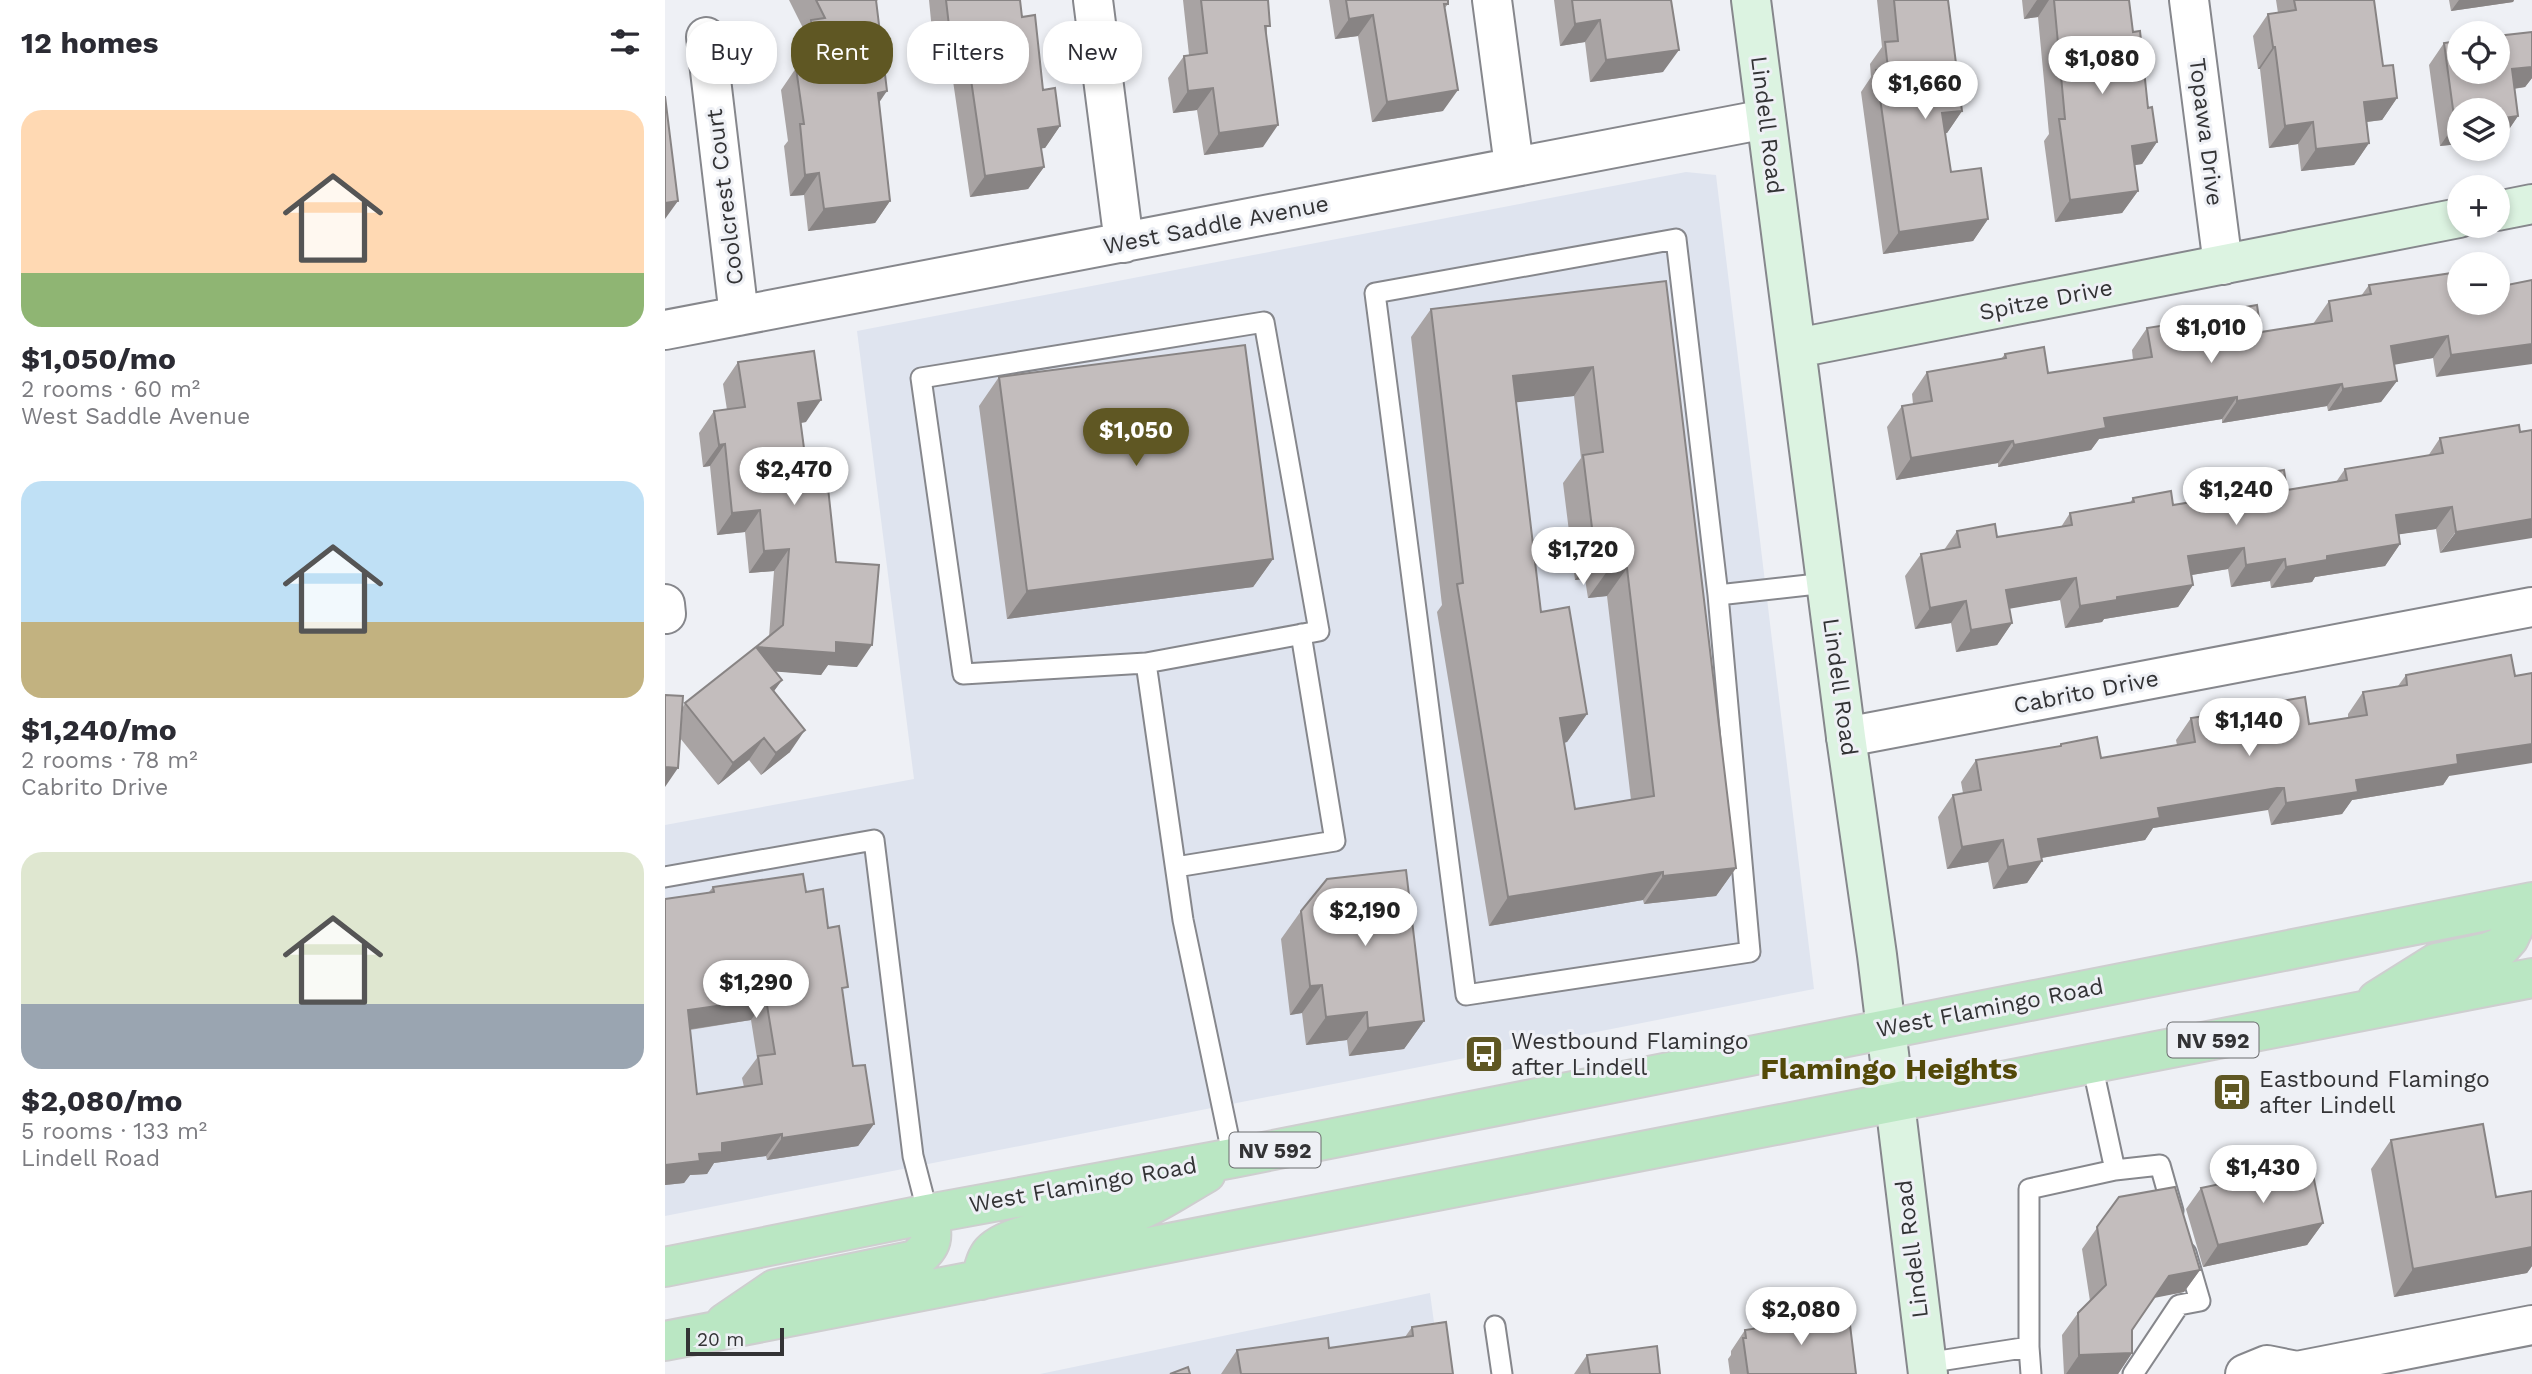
<!DOCTYPE html>
<meta charset="utf-8">
<style>
:root{--surface:#fff;--page:#f7f7f7;--text:#2b2b33;--muted:#7c7c81;--accent:#5f5723}
body{margin:0;font-family:"Work Sans",sans-serif;background:var(--page);color:var(--text);height:100vh;display:flex;flex-direction:column;font-size:26px;white-space:nowrap}
*{box-sizing:border-box;margin:0}
p{font-size:23px;color:var(--muted)}
.icon{flex:none;width:38px;height:38px;fill:none;stroke:currentColor;stroke-width:2;stroke-linecap:round;stroke-linejoin:round}
.map{position:relative;flex:1;overflow:hidden}
.sheet{display:flex;flex-direction:column;background:var(--surface);width:665px}
.sheet>*{flex:none}
.banner{position:absolute;left:21px;top:21px;width:665px;height:63px;display:flex;gap:14px}
.buttons{position:absolute;left:1782px;top:21px;display:grid;gap:14px}
.buttons a{display:grid;place-items:center;width:63px;height:63px;border-radius:50%;background:var(--surface);box-shadow:0 4px 10px #0003;font-size:35px}
.scale{position:absolute;left:21px;bottom:18px;width:98px;box-sizing:border-box;padding-left:7px;border:4px solid #333335;border-top:0;font-size:19px;line-height:24px;white-space:nowrap;color:#333335;-webkit-text-stroke:5px #eef0f5;paint-order:stroke}
.price{position:absolute;translate:-50% -60px;padding:0 16px;border-radius:24px;background:#fff;color:#222;font-size:23px;line-height:46px;filter:drop-shadow(0 2px 4px #0008)}
.price::after{content:'';position:absolute;left:50%;top:42px;width:21px;height:16px;margin-left:-10px;background:inherit;clip-path:polygon(0 0,100% 0,50% 100%)}
.price.active{background:var(--accent);color:#fff}
ul{padding:0;list-style:none}
li{display:grid;align-content:center;gap:14px;height:371px;padding:0 21px}
li span{display:grid;place-items:center;height:217px;border-radius:21px;color:#555}
li>.icon{margin-inline-start:auto}
span .icon{width:126px;height:126px;fill:#fffc;stroke-width:1}
li b{font-size:30px}
h2{display:flex;justify-content:space-between;align-items:center;height:84px;padding:0 21px;font-size:30px}
.pill{padding:0 24px;border-radius:28px;background:var(--surface);box-shadow:0 4px 10px #0003;font-size:24px;line-height:63px}
.pill.active{background:var(--accent);color:#fff}
main{display:flex;flex:1;min-height:0}
.map>svg:first-child{display:block}
</style>
<main>
<section class="sheet">
<h2>12 homes<svg class="icon" aria-label="filters" viewBox="0 0 24 24"><path d="M4 7h16M4 17h16"/><circle cx="9" cy="7" r="2"/><circle cx="15" cy="17" r="2"/></svg></h2>
<ul>
<li><span style="background:linear-gradient(#ffd9b3 75%,#8fb573 0)"><svg class="icon" aria-label="home" viewBox="0 0 24 24"><path d="M3 11l9-7 9 7M6 9v11h12V9"/></svg></span><div><b>$1,050/mo</b><p>2 rooms · 60 m²</p><p>West Saddle Avenue</p></div></li>
<li><span style="background:linear-gradient(#bfe0f5 65%,#c2b280 0)"><svg class="icon" aria-label="home" viewBox="0 0 24 24"><path d="M3 11l9-7 9 7M6 9v11h12V9"/></svg></span><div><b>$1,240/mo</b><p>2 rooms · 78 m²</p><p>Cabrito Drive</p></div></li>
<li><span style="background:linear-gradient(#dfe7d0 70%,#9aa5b1 0)"><svg class="icon" aria-label="home" viewBox="0 0 24 24"><path d="M3 11l9-7 9 7M6 9v11h12V9"/></svg></span><div><b>$2,080/mo</b><p>5 rooms · 133 m²</p><p>Lindell Road</p></div></li>
</ul>
</section>
<div class="map">
<svg width="1867" height="1374" viewBox="0 0 1867 1374">
<rect width="100%" height="100%" fill="#eef0f5"/>
<path fill="#dfe4ef" d="M1021,172L1051,175L1149,989L0,1216V825L249,779L192,331Z
M765,1293L776,1374H375Z"/>
<g fill="none" stroke-linecap="round" stroke-linejoin="round">
<g stroke="#86878c" stroke-width="23">
<path id="lane" d="M1011,239L1053,595L1085,952L801,995L710,293Z
M1053,595L1161,583
M481,663L654,631L599,322L256,378L298,674L481,663L518,920L568,1158
M511,867L670,841L636,634
M0,877L209,840L248,1156L263,1214
M1450,1170L1495,1165L1508,1211
M830,1326L837,1374
M1364,1347L1366,1374
M1261,1363L1364,1347V1189L1450,1170L1427,1064
M1468,1374L1514,1305L1535,1301L1521,1253"/>
</g>
<g stroke="#86878c" stroke-width="42">
<path id="street" d="M428,0L459,243
M827,0L849,166
M1524,0L1558,265
M41,37L74,316
M0,330L1101,119
M0,604L1,614
M1181,737L1867,607
M1580,1374L1602,1365L1632,1371L1867,1325"/>
</g>
<g stroke="#86878c" stroke-width="42">
<path id="secondary" d="M1086,0L1181,737L1212,955L1263,1374
M1832,211L1867,204
M1132,348L1794,218"/>
</g>
<g stroke="#cececf" stroke-width="42">
<path id="primary" d="M1712,1000L1771,963L1823,952L1836,947L1844,938L1860,904
M0,1267L263,1214L568,1158L1867,902
M316,1280C318,1271 320,1261 325,1254C343,1229 439,1222 470,1212C491,1205 521,1184 541,1173
M60,1323L110,1289L250,1260C270,1243 268,1238 263,1214
M0,1341L1867,978"/>
</g>
<use href="#lane" stroke="#fff" stroke-width="19"/>
<use href="#street" stroke="#fff" stroke-width="38"/>
<use href="#secondary" stroke="#dcf3e1" stroke-width="38"/>
<use href="#primary" stroke="#bae7c3" stroke-width="38"/>
</g>
<path fill="#a8a3a3" fill-rule="evenodd" d="M124,0H213L211,2L214,103L225,201L210,223L143,231L139,195L125,196L119,146L123,141L116,90L131,68H134L130,42L139,30Z
M264,0H355L357,17L378,90L395,126L380,148H376L379,167L363,189L305,197L288,81L272,82Z
M518,0H603L598,147L539,155L532,110L508,113L503,78L519,56L524,55Z
M664,0H783V4L779,9L778,111L707,122L693,36L670,39Z
M889,0H1006L998,72L925,82L920,42L895,46Z
M1212,0H1283L1297,111L1282,133H1280L1286,172L1323,219L1308,241L1218,254L1196,92L1206,77L1205,64L1217,47Z
M1357,0H1464L1468,32L1483,108L1492,142L1477,164L1469,165L1473,191L1457,213L1390,222L1379,141L1384,134L1373,17L1359,19Z
M1611,0H1709L1718,66L1732,98L1717,120L1702,122L1704,143L1689,165L1636,171L1633,144L1604,148L1595,69H1593L1588,36L1603,14L1613,13Z
M1784,0H1849L1848,2L1786,11Z
M1867,32V78L1860,87L1849,89L1853,116L1838,138H1832V110L1794,144L1775,146L1764,65L1779,43Z
M1867,280L1771,377L1768,358L1729,364L1732,381L1716,402L1663,411L1662,406L1557,423V419L1434,439L1426,450L1333,467V463L1231,480L1222,427L1237,406L1248,404L1247,394L1262,372L1336,359L1340,354L1383,373L1468,360L1467,350L1482,328L1554,316L1558,311L1596,332L1648,324L1664,301L1696,296L1704,285L1794,303Z
M1001,281L1071,868L1051,896L979,904L978,900L824,926L772,612L777,605L746,337L766,309ZM909,396L916,458L898,483L910,580L920,579L923,598L942,596L966,800L910,809L899,743L902,742L922,714L876,612L851,402Z
M73,362L141,422L136,423L142,471L171,562L192,667L163,665L156,675L110,671L117,680L109,691L125,752L96,775L84,760L53,785L15,738L18,707L20,703L104,637L109,571L84,573L80,532L52,535L45,466L38,467L34,433L49,411L62,410L58,384Z
M334,377L608,559L588,587L342,619L314,406Z
M1867,430L1775,553L1771,529L1734,534L1735,544L1720,566L1650,577L1647,582L1606,588L1605,581L1566,587L1563,569L1527,575L1528,585L1513,607L1439,619L1437,622L1400,628L1395,600L1344,608L1347,623L1332,645L1291,652L1286,623L1250,629L1240,576L1256,554L1279,550L1292,531L1332,537L1396,527L1405,513L1465,503L1468,498L1508,505L1554,497L1567,479L1622,490L1671,482L1680,469L1763,456L1775,438Z
M1741,675L1784,776L1778,785L1687,800L1677,814L1606,825L1603,810H1597L1488,828L1480,840L1377,858V861L1362,883L1328,889L1323,862L1282,869L1273,817L1288,795L1298,793L1296,782L1311,760L1394,746L1396,744L1436,758L1512,745L1511,740L1526,718L1596,707L1599,704L1644,724L1683,718V714L1698,692L1733,686Z
M48,887L141,892L163,928L178,994L188,1066L209,1124L193,1146L102,1160L101,1156L49,1163L42,1174L25,1175L19,1183L0,1185L44,892ZM86,1020L92,1058L77,1078L79,1087L32,1094L25,1030Z
M636,911L759,1021L739,1049L684,1056L682,1040L641,1045L637,1013L625,1015L616,939Z
M1726,1140L1831,1197L1867,1191V1266L1862,1273L1729,1297L1706,1169Z
M1536,1188L1658,1223L1642,1245L1538,1267L1521,1209Z
M1454,1197L1535,1270L1519,1292L1489,1297L1467,1330V1353L1453,1374H1399L1397,1335L1413,1313L1425,1301L1417,1249Z
M1160,1320L1191,1374H1065L1063,1359L1066,1355V1351L1080,1330L1097,1328L1101,1322Z
M747,1327L788,1374H556L572,1350L664,1348L740,1337Z
M922,1355L995,1374H909Z"/>
<path fill="#888484" d="M1372,0H1384L1373,17L1359,19Z
M1794,0H1849L1848,2L1786,11Z
M708,15L693,36L670,39L684,19Z
M935,20L920,42L895,46L910,24Z
M1608,47H1610L1595,69H1593Z
M1014,50L998,72L925,82L941,60Z
M303,59L288,81L272,82L288,60Z
M1867,67V78L1860,87L1831,91L1847,69Z
M548,88L532,110L508,113L523,91Z
M793,90L778,111L707,122L722,102Z
M222,91L207,113L213,93Z
M1732,98L1717,120L1684,124L1699,102Z
M1297,111L1282,133L1262,135L1277,113Z
M1853,116L1838,138H1832V119Z
M1648,122L1633,144L1604,148L1620,126Z
M1790,124H1794V144L1775,146Z
M613,125L598,147L539,155L554,133Z
M395,126L380,148L358,151L373,129Z
M1492,142L1477,164L1451,168L1467,146Z
M1704,143L1689,165L1636,171L1651,149Z
M379,167L363,189L305,197L320,176Z
M154,173L139,195L125,196L140,175Z
M1473,191L1457,213L1390,222L1405,200Z
M13,201L0,219V203Z
M225,201L210,223L143,231L159,209Z
M1323,219L1308,241L1218,254L1234,232Z
M1783,336L1768,358L1711,368L1726,346Z
M1867,344V364L1771,377L1786,355Z
M928,367L909,396L828,405L848,376Z
M1732,381L1716,402L1663,411L1678,389Z
M1677,384L1662,406L1557,423L1572,401Z
M1572,397L1557,419L1434,439L1426,450L1333,467L1349,445L1439,418Z
M156,400L141,422L118,425L133,403Z
M1348,441L1333,463L1231,480L1246,458Z
M60,444L45,466L38,467L54,445Z
M1787,507L1771,529L1716,537L1731,515Z
M95,510L80,532L52,535L67,513Z
M1867,519V538L1775,553L1791,532Z
M1735,544L1720,566L1650,577L1647,582L1606,588L1621,567L1662,556Z
M1579,548L1563,569L1508,578L1523,556Z
M124,549L109,571L84,573L99,551Z
M940,550L920,579L910,580L930,552Z
M608,559L588,587L342,619L362,591Z
M1620,559L1605,581L1566,587L1581,565Z
M962,568L942,596L923,598L943,570Z
M1411,578L1395,600L1326,612L1341,590Z
M1528,585L1513,607L1439,619L1437,622L1400,628L1415,606L1452,597Z
M1301,601L1286,623L1250,629L1265,608Z
M1347,623L1332,645L1291,652L1306,630Z
M171,642L207,645L192,667L163,665L156,675L76,669L91,647Z
M117,680L101,702L106,688Z
M922,714L902,742L875,747L895,718Z
M140,730L125,752L96,775L111,753Z
M99,738L84,760L53,785L68,763Z
M1867,744V763L1784,776L1778,785L1687,800L1677,814L1606,825L1621,803L1691,780L1792,755Z
M0,767L13,768L0,787Z
M1612,788H1619L1603,810L1488,828L1480,840L1358,861L1373,839L1493,808Z
M1338,840L1323,862L1282,869L1297,847Z
M1377,861L1362,883L1328,889L1343,867Z
M1071,868L1051,896L979,904L998,876Z
M998,872L978,900L824,926L843,897Z
M657,985L637,1013L625,1015L645,986Z
M101,999L86,1020L7,1032L23,1010Z
M702,1012L682,1040L641,1045L661,1017Z
M759,1021L739,1049L684,1056L703,1028Z
M209,1124L193,1146L102,1160L117,1138Z
M117,1134L101,1156L49,1163L42,1174L25,1175L19,1183L0,1185V1165L34,1154L57,1143Z
M1658,1223L1642,1245L1538,1267L1553,1245Z
M1867,1247V1266L1862,1273L1729,1297L1748,1269Z
M1535,1270L1519,1292L1489,1298L1504,1276Z
M1467,1353L1453,1374H1401L1414,1355Z"/>
<path fill="#c3bdbd" stroke="#888484" stroke-width="2" fill-rule="evenodd" d="M151,0H211L222,91L213,93L225,201L159,209L154,173L140,175L135,124H139L131,68L152,66L146,20L160,18Z
M281,0H355L357,17L370,15L378,90L390,88L395,126L373,129L379,167L320,176L303,59L288,60Z
M536,0H603L605,26H600L613,125L554,133L548,88L523,91L519,56L542,53Z
M681,0H783V4H779L793,90L722,102L708,15L684,19Z
M907,0H1006L1014,50L941,60L935,20L910,24Z
M1229,0H1283L1297,111L1277,113L1286,172L1316,168L1323,219L1234,232L1211,70L1223,69L1220,42L1233,41Z
M1389,0H1464L1468,32L1475,31L1483,108L1487,107L1492,142L1467,146L1473,191L1405,200L1394,119H1400Z
M1629,0H1709L1718,66L1728,65L1732,98L1699,102L1704,143L1651,149L1648,122L1620,126L1610,47H1608L1603,14L1631,10Z
M1867,32V67L1847,69L1853,116L1832,119V110H1794V124H1790L1779,43L1794,41V72H1832V36Z
M0,96L13,201L0,203Z
M1794,272V303H1832V287L1867,280V344L1786,355L1783,336L1726,346L1732,381L1678,389L1677,384L1572,401V397L1439,418L1441,428L1349,445L1348,441L1246,458L1237,406L1267,401L1262,372L1341,358L1340,354L1379,347L1383,373L1487,357L1482,328L1559,316L1558,311L1592,305L1596,332L1667,321L1664,301L1706,294L1704,285Z
M1001,281L1071,868L998,876V872L843,897L792,584L798,583L766,309ZM928,367L938,452L918,455L930,552L940,550L943,570L962,568L989,796L910,809L895,718L922,714L904,607L876,612L848,376Z
M580,345L608,559L362,591L334,377Z
M149,351L156,400L133,403L142,471L161,469L171,562L214,565L207,645L171,642V653L91,647L118,625L124,549L99,551L95,510L67,513L60,444L54,445L49,411L80,407L73,362Z
M1854,425L1855,432L1867,430V519L1791,532L1787,507L1731,515L1735,544L1662,556V560L1621,567L1620,559L1581,565L1579,548L1523,556L1528,585L1452,597V600L1415,606L1411,578L1341,590L1347,623L1306,630L1301,601L1265,608L1256,554L1295,547L1292,531L1330,524L1332,537L1407,525L1405,513L1469,502L1468,498L1506,491L1508,505L1570,495L1567,479L1619,470L1622,490L1682,480L1680,469L1778,453L1775,438Z
M91,647L117,680L106,688L140,730L111,753L99,738L68,763L20,703Z
M1846,655L1850,676L1867,673V744L1792,755L1793,764L1691,780L1693,792L1621,803L1619,788H1612L1493,808L1495,818L1373,839L1377,861L1343,867L1338,840L1297,847L1288,795L1316,790L1311,760L1396,746V744L1432,737L1436,758L1530,742L1526,718L1599,707V704L1640,697L1644,724L1702,715L1698,692L1742,685L1741,675Z
M0,695L18,696L13,768L0,767Z
M741,870L759,1021L703,1028L702,1012L661,1017L657,985L645,986L636,911L662,879Z
M138,874L141,892L158,889L163,928L174,926L183,987L177,988L188,1066L200,1065L209,1124L117,1138V1134L57,1143V1152L34,1154L35,1161L0,1165V899L49,892L48,887ZM101,999L110,1054L93,1056L97,1084L32,1094L23,1010Z
M1818,1124L1831,1197L1867,1191V1247L1748,1269L1726,1140Z
M1646,1165L1658,1223L1553,1245L1536,1188Z
M1510,1187L1535,1270L1504,1276L1467,1330V1353L1414,1355L1413,1313L1441,1285L1432,1227L1454,1197Z
M1159,1315L1160,1320L1180,1317L1181,1326L1185,1325L1191,1374H1083L1078,1338H1081L1080,1330L1101,1327V1322Z
M781,1322L788,1374H576L572,1350L663,1338L664,1348L748,1336L747,1327Z
M992,1346L995,1374H925L922,1355Z
M523,1367L525,1374H505Z"/>
<defs>
<g id="bus-square" transform="scale(2.0125)"><rect x="-9" y="-9" width="18" height="18" rx="4" fill="#5f5723" stroke="#eef0f5"/><path d="M-5-6H5V4H4V6H2V4H-2V6H-4V4H-5ZM-3.5-4V0h7V-4ZM-3.5 1.2v1.5H-2V1.2ZM2 1.2v1.5H3.5V1.2Z" fill="#fff"/></g>
</defs>
<g fill-rule="evenodd">
<use href="#bus-square" x="819" y="1054"/>
<use href="#bus-square" x="1567" y="1092"/>
</g>
<g text-anchor="middle" dominant-baseline="central" stroke-width="6" stroke-linejoin="round" paint-order="stroke">
<g fill="#eef0f5" stroke="#6b6c6f" stroke-width="2">
<rect x="1502.5" y="1022.5" width="91" height="35" rx="5"/>
<rect x="564.5" y="1132.5" width="91" height="35" rx="5"/>
</g>
<g font-size="21" font-weight="bold" fill="#333335">
<text x="1548" y="1040">NV 592</text>
<text x="610" y="1150">NV 592</text>
</g>
<g font-size="23" fill="#333335" stroke="#eef0f5">
<text transform="translate(1102 125) rotate(83)">Lindell Road</text>
<text transform="translate(1541 132) rotate(83)">Topawa Drive</text>
<text transform="translate(60 197) rotate(-97)">Coolcrest Court</text>
<text transform="translate(551 225) rotate(-11)">West Saddle Avenue</text>
<text transform="translate(1381 300) rotate(-11)">Spitze Drive</text>
<text transform="translate(1175 687) rotate(82)">Lindell Road</text>
<text transform="translate(1421 692) rotate(-11)">Cabrito Drive</text>
<text transform="translate(1325 1008) rotate(-11)">West Flamingo Road</text>
<text transform="translate(418 1185) rotate(-10)">West Flamingo Road</text>
<text transform="translate(1247 1249) rotate(-97)">Lindell Road</text>
</g>
<g font-size="23" fill="#333335" stroke="#eef0f5" text-anchor="start">
<text x="846" y="1041">Westbound Flamingo<tspan x="846" dy="26">after Lindell</tspan></text>
<text x="1594" y="1079">Eastbound Flamingo<tspan x="1594" dy="26">after Lindell</tspan></text>
</g>
<g font-size="30" font-weight="bold" fill="#534908" stroke="#eef0f5">
<text x="1224" y="1068">Flamingo Heights</text>
</g>
</g>
</svg>
<div class="buttons">
<a><svg class="icon" aria-label="locate" viewBox="0 0 24 24"><circle cx="12" cy="12" r="6"/><path d="M12 2v4M12 18v4M2 12h4M18 12h4"/></svg></a>
<a><svg class="icon" aria-label="layers" viewBox="0 0 24 24"><path d="M12 4l9 5-9 5-9-5zM3 14l9 5 9-5"/></svg></a>
<a>+</a>
<a>−</a>
</div>
<div class="scale">20 m</div>
<b class="price" style="left:1437px;top:96px">$1,080</b>
<b class="price" style="left:1260px;top:121px">$1,660</b>
<b class="price" style="left:1546px;top:365px">$1,010</b>
<b class="price active" style="left:471px;top:468px">$1,050</b>
<b class="price" style="left:129px;top:507px">$2,470</b>
<b class="price" style="left:1571px;top:527px">$1,240</b>
<b class="price" style="left:918px;top:587px">$1,720</b>
<b class="price" style="left:1584px;top:758px">$1,140</b>
<b class="price" style="left:700px;top:948px">$2,190</b>
<b class="price" style="left:91px;top:1020px">$1,290</b>
<b class="price" style="left:1598px;top:1205px">$1,430</b>
<b class="price" style="left:1136px;top:1347px">$2,080</b>
<div class="banner">
<a class="pill">Buy</a>
<a class="pill active">Rent</a>
<a class="pill">Filters</a>
<a class="pill">New</a>
</div>
</div>
</main>
